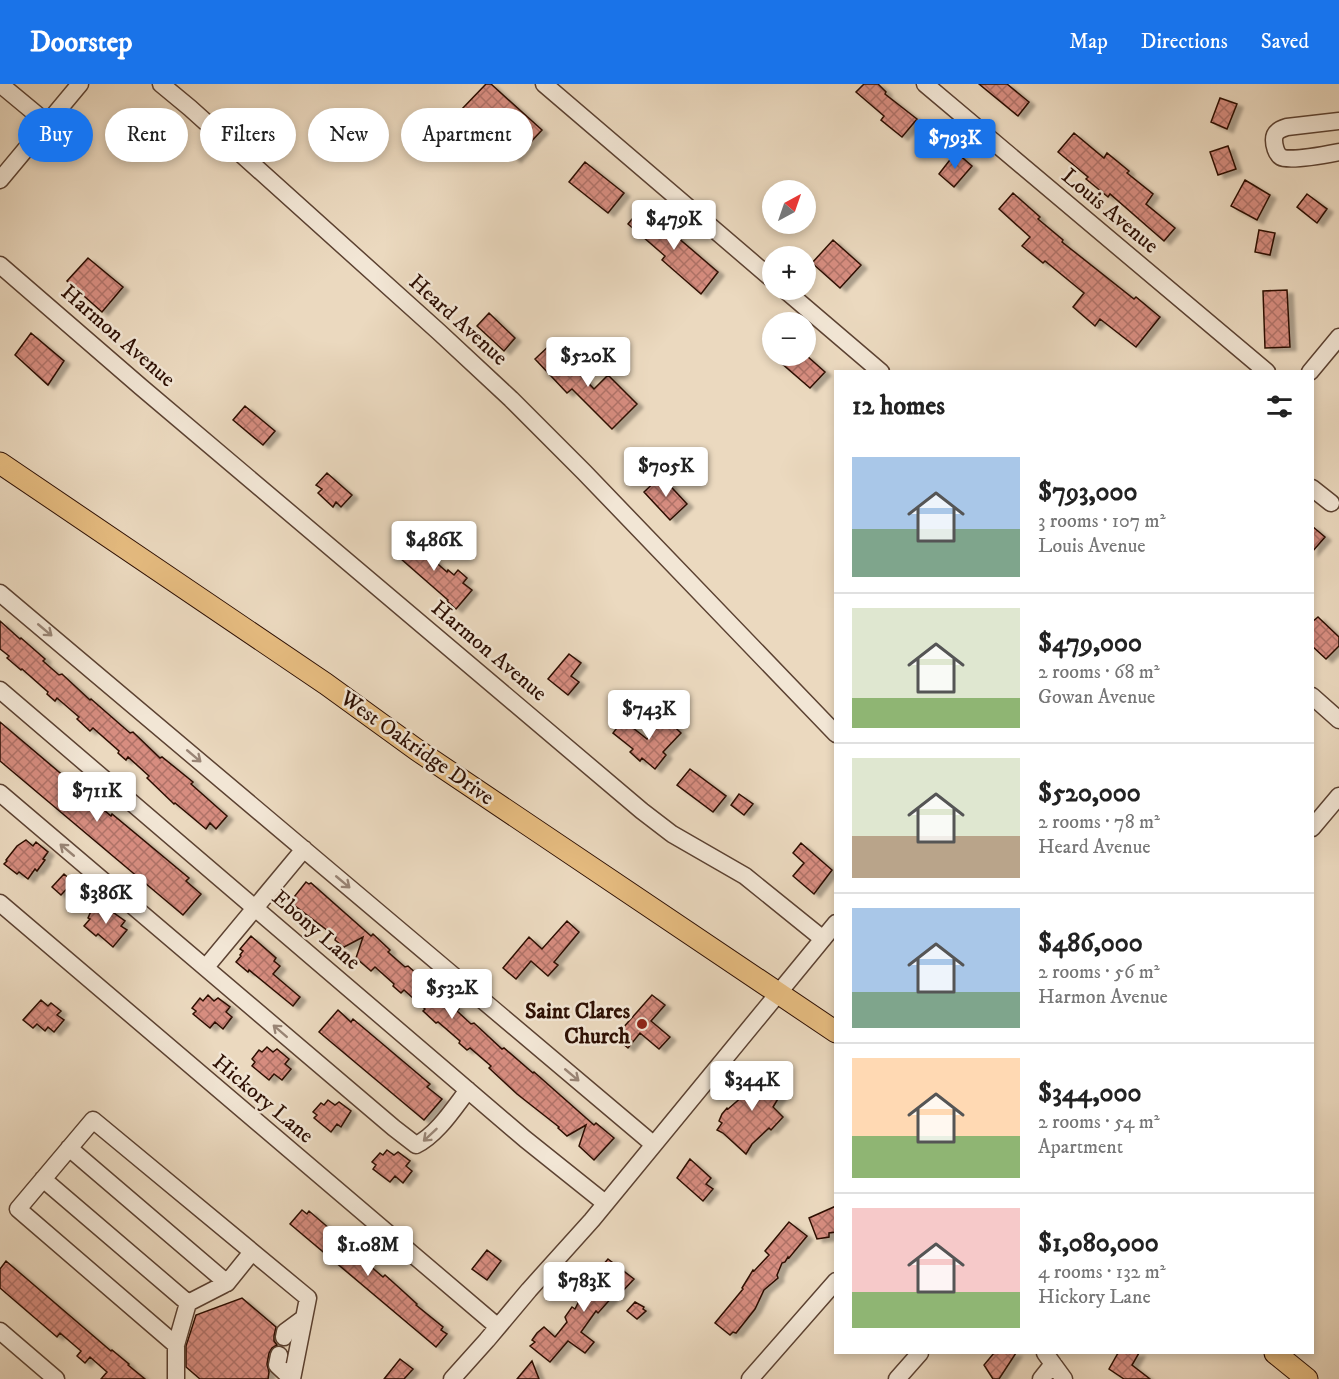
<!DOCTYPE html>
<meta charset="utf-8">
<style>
:root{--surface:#fff;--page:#f6f6f6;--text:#222;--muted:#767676;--line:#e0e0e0;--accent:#1a73e8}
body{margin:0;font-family:"IM FELL DW Pica",serif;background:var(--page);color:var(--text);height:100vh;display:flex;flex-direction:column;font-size:22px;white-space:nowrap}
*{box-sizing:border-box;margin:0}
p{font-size:20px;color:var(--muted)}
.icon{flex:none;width:33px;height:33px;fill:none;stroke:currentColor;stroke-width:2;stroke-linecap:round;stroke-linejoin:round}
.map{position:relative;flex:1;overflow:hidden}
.side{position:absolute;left:834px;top:286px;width:480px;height:984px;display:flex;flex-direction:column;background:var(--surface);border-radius:0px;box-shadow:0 3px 9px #0003}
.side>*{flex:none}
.banner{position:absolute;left:18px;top:24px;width:570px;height:54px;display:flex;gap:12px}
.needle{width:39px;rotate:40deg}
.controls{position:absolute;left:762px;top:96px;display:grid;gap:12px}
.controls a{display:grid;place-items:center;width:54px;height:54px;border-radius:50%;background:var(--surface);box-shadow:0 3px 9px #0003;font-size:30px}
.price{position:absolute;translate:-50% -51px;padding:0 14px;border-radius:6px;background:#fff;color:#222;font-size:20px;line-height:39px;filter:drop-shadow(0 2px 3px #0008)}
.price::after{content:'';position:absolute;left:50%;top:36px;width:18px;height:14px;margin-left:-9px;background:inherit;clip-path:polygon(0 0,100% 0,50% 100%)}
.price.current{background:var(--accent);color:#fff}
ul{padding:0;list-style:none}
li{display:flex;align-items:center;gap:18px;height:150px;padding:0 18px}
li+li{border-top:2px solid var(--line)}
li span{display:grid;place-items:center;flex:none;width:168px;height:120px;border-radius:0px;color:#555}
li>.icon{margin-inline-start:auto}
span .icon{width:72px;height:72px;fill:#fffc;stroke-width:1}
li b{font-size:26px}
h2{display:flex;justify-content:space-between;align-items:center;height:72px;padding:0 18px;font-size:26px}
.tag{padding:0 21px;border-radius:27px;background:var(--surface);box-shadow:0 3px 9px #0003;font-size:21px;line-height:54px}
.tag.current{background:var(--accent);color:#fff}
header{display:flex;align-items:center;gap:36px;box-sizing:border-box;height:84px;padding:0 30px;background:var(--accent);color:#fff}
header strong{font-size:28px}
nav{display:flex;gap:33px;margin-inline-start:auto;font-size:21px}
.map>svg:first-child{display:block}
</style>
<header>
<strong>Doorstep</strong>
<nav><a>Map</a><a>Directions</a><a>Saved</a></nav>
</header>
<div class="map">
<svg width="1339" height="1295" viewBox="0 0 1339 1295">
<defs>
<pattern id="building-cross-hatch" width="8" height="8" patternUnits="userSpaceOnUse" patternTransform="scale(1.5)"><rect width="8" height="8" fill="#d78d80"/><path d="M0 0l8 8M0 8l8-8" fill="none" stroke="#af7267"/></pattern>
<filter id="shadow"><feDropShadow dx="6" dy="3.5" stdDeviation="1.5" flood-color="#0004"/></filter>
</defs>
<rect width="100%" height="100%" fill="#ebd9bf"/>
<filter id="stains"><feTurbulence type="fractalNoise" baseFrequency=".00333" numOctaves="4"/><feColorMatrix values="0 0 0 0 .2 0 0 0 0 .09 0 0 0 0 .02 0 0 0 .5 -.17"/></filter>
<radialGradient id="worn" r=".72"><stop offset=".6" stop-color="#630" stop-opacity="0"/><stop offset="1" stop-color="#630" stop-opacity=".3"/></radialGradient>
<path fill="url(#building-cross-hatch)" stroke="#2d0f03" stroke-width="1.5" filter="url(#shadow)" d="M486,0H491L542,46L515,75L461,26Z
M864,0H878L886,8L885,10L917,35L902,53L881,36L884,32L856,8Z
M979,0H1007L1029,18L1018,32Z
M1220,14L1237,20L1227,45L1211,38Z
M1074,49L1104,74L1107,69L1129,87L1127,89L1153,110L1146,120L1175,144L1164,157L1110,110L1108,113L1086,95L1088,93L1058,68Z
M1228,62L1236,85L1218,91L1210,68Z
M956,68L972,82L954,103L939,90Z
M585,78L624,109L608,129L569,98Z
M1245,96L1270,111L1257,136L1231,122Z
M1013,109L1040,133L1038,135L1063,156L1062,158L1134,215L1136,213L1160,233L1136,263L1100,235L1095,242L1073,223L1084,209L1045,177L1043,179L1022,162L1030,153L999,125Z
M1307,110L1327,125L1317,139L1297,123Z
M642,123L718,188L701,210L662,176L665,172L628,140Z
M1259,146L1275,149L1270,171L1255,168Z
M833,156L861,181L840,204L812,179Z
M88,174L123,203L102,228L67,197Z
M1287,206L1290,263L1265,264L1263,207Z
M489,229L515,254L504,267L477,242Z
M31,249L64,277L48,301L15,271Z
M551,260L594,305L608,291L637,320L612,345L572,305L567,309L535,275Z
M773,272H807L825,288L810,304Z
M245,322L275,347L263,361L233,336Z
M327,389L352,411L341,423L336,418L333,423L318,409L322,405L316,401Z
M661,392L687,420L670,436L644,408Z
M1312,442L1325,453L1312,468Z
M405,454L412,459L416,454L427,463L423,467L447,488L448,486L454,491L458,486L467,494L463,499L472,506L456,525L447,517L448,516L393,468Z
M1318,533L1339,553V562L1326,575L1312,562V538Z
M0,537L20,555L21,554L45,575L43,577L59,591L62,590L90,616L91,615L130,649L133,648L160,674L162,673L193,698L191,700L227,732L216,745L210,739L206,745L175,719L174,720L147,694L149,692L128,673L126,676L118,669L119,667L93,644L90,647L77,635L79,633L57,614L55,617L47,610L48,608L22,585L21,586L7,574L9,572L0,565Z
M569,570L581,579L571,592L579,598L568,611L548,595Z
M665,634L681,649L663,668L666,671L655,685L642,674L640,677L630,668L633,665L613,649L623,636L647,655Z
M0,638L111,732L112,730L189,794L186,797L201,810L183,831L0,677Z
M690,685L726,712L713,728L677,701Z
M739,710L753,720L744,731L731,721Z
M26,756L33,762L36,758L48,768L43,775L45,776L37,787L35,785L28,795L19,788L17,790L4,780L7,777L6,776L17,762Z
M801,759L832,786L814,810L793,792L804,779L793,769Z
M64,790L73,798L61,811L52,803Z
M306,798L309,800L311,799L371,852L373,850L390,866L388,868L405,883L408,882L436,907L438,906L459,925L457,927L471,940L474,939L502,965L504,964L533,989L534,988L594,1041L596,1039L614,1054L594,1076L579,1062L586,1041L567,1052L558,1044L559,1043L517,1010L489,984L491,982L470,964L467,966L459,959L460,957L438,938L436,939L423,927L425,925L404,906L401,909L393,902L394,900L375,883L371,887L356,874L363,853L344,863L335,856L336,853L290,818Z
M100,819L125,837L121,842L127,846L113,863L98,850L96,852L84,842L90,835L88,834L92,825Z
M567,837L579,848L554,878L558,881L548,892L531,877L516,895L503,884L529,853L542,865Z
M251,852L276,874L274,877L280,882L273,890L300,913L293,922L249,886L248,888L236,878L241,872L240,871L243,867L240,865Z
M208,911L214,917L218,914L230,923L226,928L232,933L223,945L215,938L210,944L193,930L196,927L192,924L200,914L203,917Z
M652,911L665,921L651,937L670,953L659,965L640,949L628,964L615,953Z
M41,916L48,922L51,919L61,927L57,931L64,936L54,948L48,943L45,947L37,940L33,944L23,936Z
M338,926L351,938L353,935L430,1000L427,1003L442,1015L424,1036L319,948Z
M267,963L273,968L277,965L289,975L285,980L291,985L282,996L274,990L269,996L252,982L255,978L252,975L259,966L262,968Z
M762,989L784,1005L773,1023L783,1033L771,1046L769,1044L752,1060L746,1070L723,1049L717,1046L722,1039L719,1037L722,1030L727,1024L728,1025L744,1011L740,1003L747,993Z
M328,1016L335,1021L339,1018L351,1027L341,1043L337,1040L331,1048L314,1034L317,1031L313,1028L321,1019L324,1021Z
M387,1066L394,1071L398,1068L410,1077L406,1082L412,1087L403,1099L395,1092L390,1098L373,1085L376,1081L372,1078L380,1069L383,1071Z
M690,1075L711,1094L706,1100L713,1105L703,1117L677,1094Z
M836,1122V1148L829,1149V1153L817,1155L809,1134Z
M302,1126L307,1130L309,1127L330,1145L342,1156L341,1157L383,1193L385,1191L405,1209L417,1220L416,1221L443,1243L441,1246L447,1250L436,1263L290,1140Z
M789,1138L807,1152L789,1174L788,1173L785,1178L782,1179L777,1191L778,1194L764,1206L755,1225L736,1249L733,1248L730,1251L715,1239L743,1205L742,1204L753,1186L754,1187L769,1171L765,1167Z
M487,1166L501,1177L487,1196L472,1185Z
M608,1175L634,1195L617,1213L614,1211L598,1229L596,1227L581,1248L594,1258L585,1269L568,1257L550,1278L530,1262L535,1258L532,1256L537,1249L544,1243L555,1253L567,1238L565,1233L572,1223L575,1225L584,1207L597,1196L595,1194L604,1185L602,1182Z
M6,1177L111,1267L112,1266L129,1280L128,1281L145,1295H101L107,1288L90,1273L85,1279L77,1272L81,1267L60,1249L57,1253L0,1204V1185Z
M242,1214L276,1243L274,1252V1257L277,1261L272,1264L269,1269L267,1280L269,1288L268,1295H200L186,1283V1262L196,1231Z
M635,1218L644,1223L643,1225L646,1227L637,1235L627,1227Z
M994,1269H1016L999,1295H993L984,1281Z
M1118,1269H1139L1132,1281L1150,1295H1124L1109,1285Z
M400,1275L413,1285L404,1295H384Z
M532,1277L539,1295H517Z"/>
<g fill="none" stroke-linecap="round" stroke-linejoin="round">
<g stroke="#5c4232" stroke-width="19">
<path id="minor" d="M0,0L47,39
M161,0L190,24L439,248L511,315L584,388L836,650
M544,0L772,195
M925,0L1267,288
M1339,37L1287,43C1280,45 1274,48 1274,56C1274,61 1276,70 1281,73C1289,78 1329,70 1339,68
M0,96L80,0
M0,181L141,303L642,727L672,750L745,792L823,855
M785,206L881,288
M1310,288L1339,253
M1312,404L1331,419
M0,509L653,1060
M0,606L525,1055L605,1119
M1312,612L1339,636
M0,709L394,1044L416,1061C437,1051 454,1024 468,1006
M1312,744L1339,712
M0,819L498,1243
M206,883L304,765
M69,1064L227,1199
M43,1095L188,1219
M252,1168L227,1199L188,1219L176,1261L18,1125L93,1036L308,1214L292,1295
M0,1247L56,1295
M284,1253L285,1248L304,1234
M176,1261V1295
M1045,1269L1064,1295
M279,1271L277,1281L292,1295
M452,1295L487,1256L529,1206L592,1136L836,839
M750,1295L836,1197
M897,1295L920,1269
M1041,1295L1053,1280"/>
</g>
<g stroke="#2d0f03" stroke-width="23">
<path id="major" d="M0,379L326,600L417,666L836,948
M1275,1269L1307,1295"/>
</g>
<use href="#minor" stroke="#f2e6d5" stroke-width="16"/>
<use href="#major" stroke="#e6bc80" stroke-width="21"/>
</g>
<defs><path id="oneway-shaft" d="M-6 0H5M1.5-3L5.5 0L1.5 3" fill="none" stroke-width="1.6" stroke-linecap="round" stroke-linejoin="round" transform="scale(1.5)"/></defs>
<g stroke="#998576">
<use href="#oneway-shaft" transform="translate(45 546) rotate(40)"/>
<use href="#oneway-shaft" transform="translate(194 672) rotate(40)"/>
<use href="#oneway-shaft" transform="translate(67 766) rotate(-140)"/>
<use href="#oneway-shaft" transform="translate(343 798) rotate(40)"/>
<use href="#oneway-shaft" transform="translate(280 947) rotate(-139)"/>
<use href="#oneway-shaft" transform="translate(572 991) rotate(40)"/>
<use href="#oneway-shaft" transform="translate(430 1051) rotate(137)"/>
</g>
<circle fill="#8f2418" stroke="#f2e6d5" stroke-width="2" cx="642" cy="940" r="6"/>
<g text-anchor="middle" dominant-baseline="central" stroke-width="5" stroke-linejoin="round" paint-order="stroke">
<g font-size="22" fill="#2d0f03" stroke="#f2e6d5">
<text transform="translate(1110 127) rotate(40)">Louis Avenue</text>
<text transform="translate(458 236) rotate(42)">Heard Avenue</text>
<text transform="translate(118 252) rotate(41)">Harmon Avenue</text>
<text transform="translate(489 567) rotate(40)">Harmon Avenue</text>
<text transform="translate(417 664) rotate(35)">West Oakridge Drive</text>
<text transform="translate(316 846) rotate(41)">Ebony Lane</text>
<text transform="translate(263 1015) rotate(40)">Hickory Lane</text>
</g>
<g font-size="22" font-weight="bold" fill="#2d0f03" stroke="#f2e6d5" text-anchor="end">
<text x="630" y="927">Saint Clares<tspan x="630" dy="25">Church</tspan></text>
</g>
</g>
<rect width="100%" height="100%" filter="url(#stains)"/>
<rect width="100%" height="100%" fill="url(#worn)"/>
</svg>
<div class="controls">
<a><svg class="needle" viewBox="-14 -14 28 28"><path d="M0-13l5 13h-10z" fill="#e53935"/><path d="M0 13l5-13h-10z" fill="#767676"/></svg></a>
<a>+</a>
<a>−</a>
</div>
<b class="price current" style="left:955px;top:86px">$793K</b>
<b class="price" style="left:674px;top:167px">$479K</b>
<b class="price" style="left:588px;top:304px">$520K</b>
<b class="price" style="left:666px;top:414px">$705K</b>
<b class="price" style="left:434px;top:488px">$486K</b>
<b class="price" style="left:649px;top:657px">$743K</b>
<b class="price" style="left:97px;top:739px">$711K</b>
<b class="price" style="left:106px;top:841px">$386K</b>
<b class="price" style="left:452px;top:936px">$532K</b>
<b class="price" style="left:752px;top:1028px">$344K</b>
<b class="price" style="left:368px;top:1193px">$1.08M</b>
<b class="price" style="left:584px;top:1229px">$783K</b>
<div class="banner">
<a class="tag current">Buy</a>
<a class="tag">Rent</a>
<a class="tag">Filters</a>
<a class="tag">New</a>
<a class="tag">Apartment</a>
</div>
<section class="side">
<h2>12 homes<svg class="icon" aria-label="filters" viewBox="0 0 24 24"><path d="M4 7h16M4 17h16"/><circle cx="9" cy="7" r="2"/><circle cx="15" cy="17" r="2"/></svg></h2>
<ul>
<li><span style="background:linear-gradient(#a9c7e8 60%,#7fa58c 0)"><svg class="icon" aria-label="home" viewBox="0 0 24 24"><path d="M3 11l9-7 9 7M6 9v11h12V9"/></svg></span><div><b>$793,000</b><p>3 rooms · 107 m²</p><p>Louis Avenue</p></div></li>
<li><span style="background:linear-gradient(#dfe7d0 75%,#8fb573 0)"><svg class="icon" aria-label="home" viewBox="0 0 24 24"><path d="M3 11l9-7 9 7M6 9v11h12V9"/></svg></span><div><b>$479,000</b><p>2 rooms · 68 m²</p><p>Gowan Avenue</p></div></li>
<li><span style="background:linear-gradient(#dfe7d0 65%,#b9a48a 0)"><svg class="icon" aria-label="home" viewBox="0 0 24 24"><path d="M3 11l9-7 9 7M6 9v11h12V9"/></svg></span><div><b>$520,000</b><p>2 rooms · 78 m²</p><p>Heard Avenue</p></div></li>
<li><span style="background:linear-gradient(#a9c7e8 70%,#7fa58c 0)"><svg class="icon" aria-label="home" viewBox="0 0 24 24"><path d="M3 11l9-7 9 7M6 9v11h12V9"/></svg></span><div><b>$486,000</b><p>2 rooms · 56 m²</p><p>Harmon Avenue</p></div></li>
<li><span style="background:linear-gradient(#ffd9b3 65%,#8fb573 0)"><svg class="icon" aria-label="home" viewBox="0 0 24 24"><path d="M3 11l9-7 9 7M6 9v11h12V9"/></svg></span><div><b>$344,000</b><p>2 rooms · 54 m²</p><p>Apartment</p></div></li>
<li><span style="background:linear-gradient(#f6c9c9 70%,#8fb573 0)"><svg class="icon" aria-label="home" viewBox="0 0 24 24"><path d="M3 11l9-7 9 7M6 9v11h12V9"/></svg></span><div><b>$1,080,000</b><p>4 rooms · 132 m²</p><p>Hickory Lane</p></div></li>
</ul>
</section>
</div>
